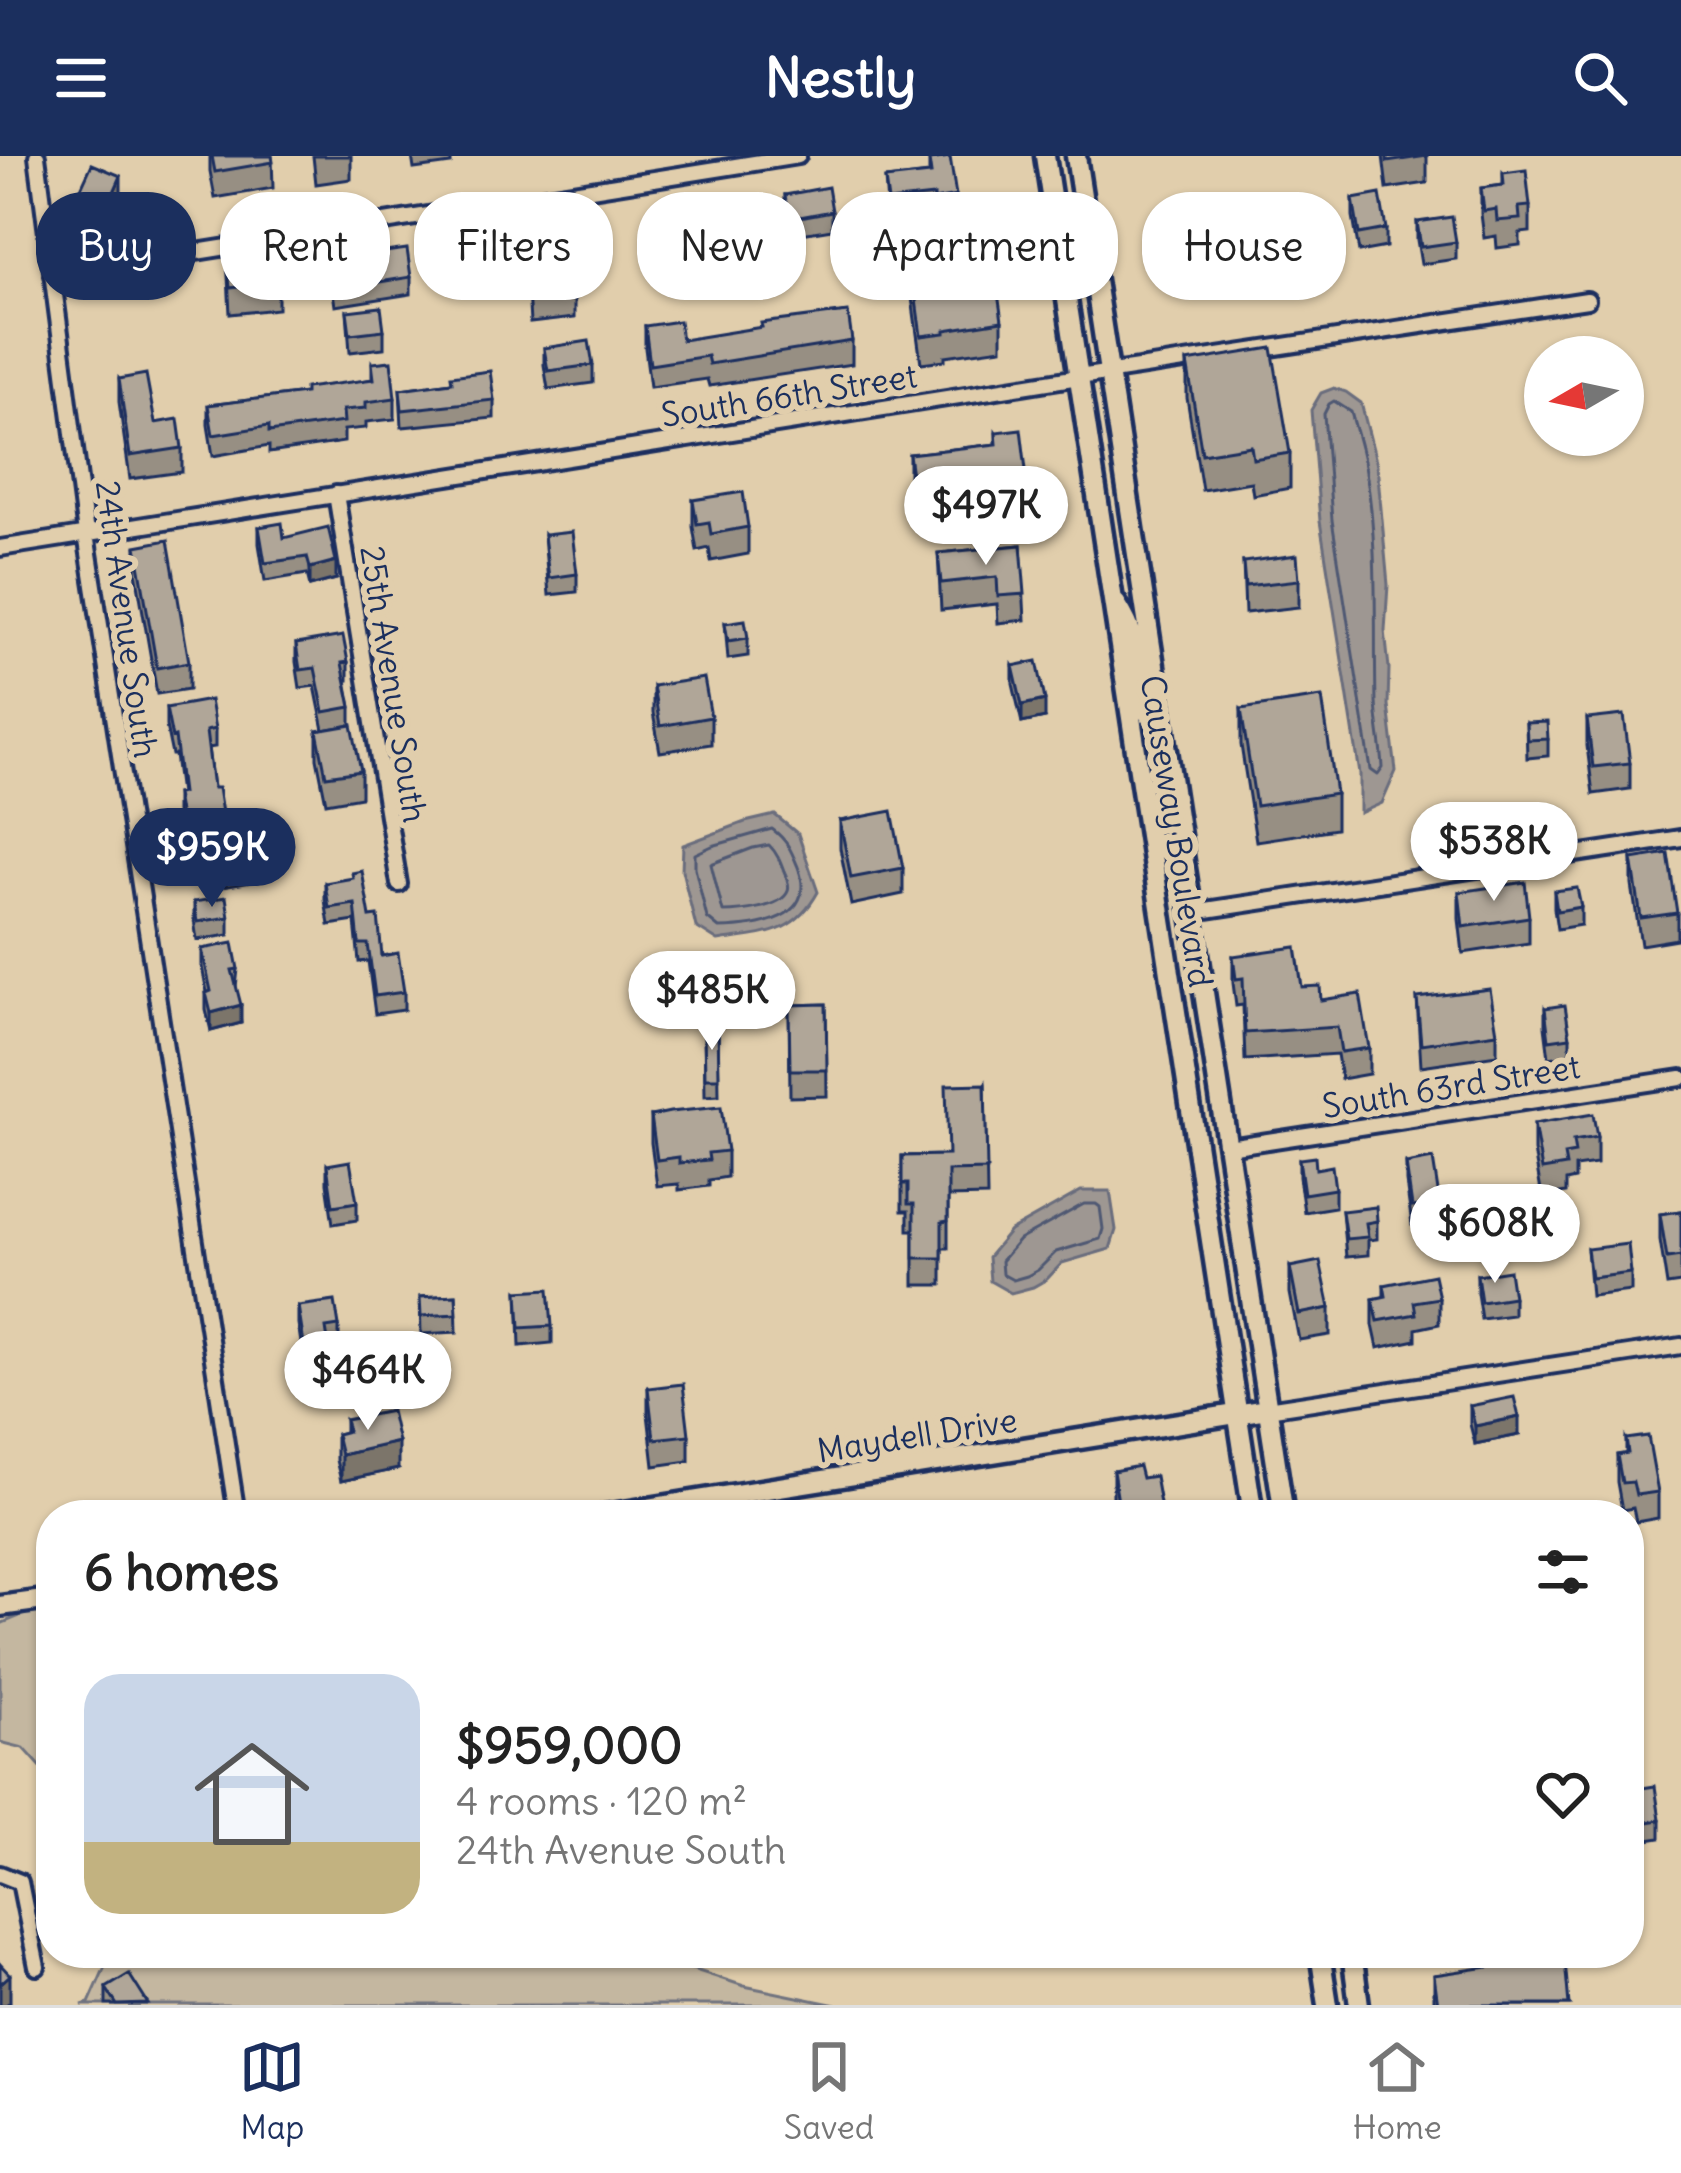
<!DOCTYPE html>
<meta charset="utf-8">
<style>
:root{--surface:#fff;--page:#f6f6f6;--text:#222;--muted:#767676;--line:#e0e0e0;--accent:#1b2f5e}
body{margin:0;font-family:Delius,sans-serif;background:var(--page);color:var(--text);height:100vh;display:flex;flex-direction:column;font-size:45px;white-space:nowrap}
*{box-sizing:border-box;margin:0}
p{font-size:39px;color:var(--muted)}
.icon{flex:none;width:66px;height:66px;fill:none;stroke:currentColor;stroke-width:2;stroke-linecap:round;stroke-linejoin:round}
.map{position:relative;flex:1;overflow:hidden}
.details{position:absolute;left:36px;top:1344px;width:1608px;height:468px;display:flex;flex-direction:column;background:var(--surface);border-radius:48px;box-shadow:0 3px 9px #0004}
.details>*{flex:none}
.hud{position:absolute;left:36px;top:36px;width:1611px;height:108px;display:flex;gap:24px}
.needle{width:78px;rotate:261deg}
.tools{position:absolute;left:1524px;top:180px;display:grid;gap:24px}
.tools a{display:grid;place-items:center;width:120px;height:120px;border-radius:50%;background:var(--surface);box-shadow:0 3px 9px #0004;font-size:60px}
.price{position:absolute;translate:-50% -102px;padding:0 27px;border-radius:42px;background:#fff;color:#222;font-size:39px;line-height:78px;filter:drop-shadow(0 3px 6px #0008)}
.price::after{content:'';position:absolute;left:50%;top:72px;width:36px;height:27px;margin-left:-18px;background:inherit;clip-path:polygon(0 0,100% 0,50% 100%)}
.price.current{background:var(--accent);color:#fff}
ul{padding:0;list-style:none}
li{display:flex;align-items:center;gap:36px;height:300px;padding:0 48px}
li span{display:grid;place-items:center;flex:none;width:336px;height:240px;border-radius:36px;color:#555}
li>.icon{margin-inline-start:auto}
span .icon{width:144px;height:144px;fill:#fffc;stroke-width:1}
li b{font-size:51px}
h2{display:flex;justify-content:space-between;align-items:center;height:144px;padding:0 48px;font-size:51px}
.tag{padding:0 42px;border-radius:48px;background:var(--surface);box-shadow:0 3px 9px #0004;font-size:42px;line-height:108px}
.tag.current{background:var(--accent);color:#fff}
header{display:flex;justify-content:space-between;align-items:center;height:156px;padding:0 48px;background:var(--accent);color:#fff;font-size:54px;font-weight:700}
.tab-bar{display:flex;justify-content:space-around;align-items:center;height:168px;border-top:3px solid var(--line);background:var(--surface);font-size:33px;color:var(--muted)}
.tab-bar a{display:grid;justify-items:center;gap:6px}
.tab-bar .current{color:var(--accent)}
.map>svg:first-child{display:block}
</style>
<header><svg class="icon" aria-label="menu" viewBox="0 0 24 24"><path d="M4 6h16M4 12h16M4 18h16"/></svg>Nestly<svg class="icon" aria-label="search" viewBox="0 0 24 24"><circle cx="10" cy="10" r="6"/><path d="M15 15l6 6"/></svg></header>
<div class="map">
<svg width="1681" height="1849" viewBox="0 0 1681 1849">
<rect width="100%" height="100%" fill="#e1ceac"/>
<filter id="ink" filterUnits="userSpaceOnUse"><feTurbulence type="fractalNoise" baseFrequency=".00833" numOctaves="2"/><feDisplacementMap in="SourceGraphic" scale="24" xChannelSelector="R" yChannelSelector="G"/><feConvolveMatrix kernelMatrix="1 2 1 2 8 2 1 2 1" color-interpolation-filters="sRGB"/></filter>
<g filter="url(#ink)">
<path fill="#c4b7a0" stroke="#70737f" stroke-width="3" d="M44,1450H51V1622L24,1592L0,1586V1468Z
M111,1797H683L689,1812L744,1830L836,1849H82L89,1847Z"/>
<path fill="#9e9792" stroke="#6a6d7d" stroke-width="3" d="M1334,232L1346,236L1361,247L1377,309L1388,429L1385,475L1389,512L1388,549L1396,615L1382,647L1360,657V618L1320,365L1311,254L1321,237Z
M775,659L798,678L818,736C794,780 763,778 718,785L696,771L682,714L683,689L745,666Z
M1081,1035H1110L1116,1074L1110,1093L1062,1107L1047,1123L1033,1131L1011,1137L990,1125L988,1101L1010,1075Z"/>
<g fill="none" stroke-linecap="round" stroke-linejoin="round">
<path stroke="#4f5973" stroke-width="3" d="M1334,245L1351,256C1356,274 1362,292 1365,310C1379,388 1374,469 1376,546C1377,568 1382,590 1383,612L1378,619L1371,614L1332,364L1324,258L1329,248Z
M772,673C787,684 791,694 798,711C818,763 758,771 719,772L707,762L695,712V698L712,690Z
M769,689C777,697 780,705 784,716C786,720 790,730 788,735C782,752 738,756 723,756L711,708L753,692Z
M1084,1048H1096L1100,1051L1103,1073L1100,1083L1056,1096L1038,1114L1027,1120L1013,1124L1002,1118L1001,1105L1019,1084Z"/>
<g stroke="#1b2f5e" stroke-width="22">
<path id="street" d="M37,0L86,378L237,1359
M52,119L798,0
M336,338L399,728
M0,392L1079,221L1587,144
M1193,756L1681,682
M1228,991L1681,922
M1267,1253L1681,1190
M0,1718L20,1726L37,1811"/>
</g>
<g stroke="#1b2f5e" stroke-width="27">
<path id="secondary" d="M1045,0L1253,1359
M1076,0L1284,1359
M1116,447C1123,458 1130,470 1133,483C1140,512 1134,558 1164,573
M605,1359L1267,1253
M0,1450L51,1443
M1320,1797L1328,1849
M1352,1797L1359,1849"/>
</g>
<use href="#street" stroke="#e1ceac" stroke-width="14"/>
<use href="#secondary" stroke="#e1ceac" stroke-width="18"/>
</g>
<path fill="#978f83" stroke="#1b2f5e" stroke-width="3" d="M210,0H272L273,32L215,42L210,15Z
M313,0H351V23L316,28Z
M412,0H451V8L414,13Z
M1383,0H1427V27L1387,33Z
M929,4L956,40V58L934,62V57L888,63L885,23L929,18Z
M1503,17L1530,50V76L1520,77V89L1497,92L1496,80L1484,82L1481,58V32L1503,29Z
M121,38L105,73L76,61V43Z
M785,39L832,55V73L789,80L785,56Z
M1353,43L1386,73V91L1359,96L1353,61Z
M686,46L736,65V82L691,90L686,64Z
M529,58L574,139V162L530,167L527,117H533L529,81Z
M1417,66L1456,86V103L1421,108L1417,84Z
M956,93L1002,165V192L945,200V204L921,207L912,142V115L956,108Z
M385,96L411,121V138L335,150L332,129V112L385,103Z
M227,101L278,126V153L230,158Z
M347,155L384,174V192L350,196Z
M645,170L682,184L852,185V208L709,230L707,223L650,231L645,192Z
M544,192L593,209V227L548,233L544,209Z
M1187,206L1290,297V332L1253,339L1251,326L1202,334L1187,242Z
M372,207L395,242V263L366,266V272L344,274V286L269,297V290L213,300L208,269V249L305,237L372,223Z
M119,223L155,267L182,292V316L130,323L119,246Z
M451,226L494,244V262L402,271L400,233Z
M996,276L1027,322V357L914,370L909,334V298L996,288Z
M693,344L748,371V398L711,405L709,392L697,395L693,371Z
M259,371L284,382L336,423L310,430L307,418L265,425L259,388Z
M544,379L577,418V436L549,439Z
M1021,389L1025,464L998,467L997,448L941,454L938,397Z
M136,390L189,506V533L157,538L136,416Z
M1243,406L1299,424V451L1245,457Z
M725,467L748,482V500L728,503Z
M296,488L348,506V524H346L351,551V569L324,574L315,530L300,532L296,506Z
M1013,510L1045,562L1022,567L1013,528Z
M653,530L711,561V588L660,596L653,557Z
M166,552L215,573V591L208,592L213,632L222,657V675L180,681L176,656V638H180L175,599H172L166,570Z
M1241,553L1336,638V673L1256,685L1241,589Z
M1587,563L1630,607V633L1593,638L1587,590Z
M1526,567L1548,583V600L1527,602Z
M317,575L361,615V641L326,647L317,602Z
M840,665L903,712V738L851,749L840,692Z
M219,694L264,706V724L222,731L219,712Z
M1632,703L1677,757V783L1641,789L1632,729Z
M325,727L370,761L382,800L404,836V854L375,858L368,805L359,806L355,765L329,769L325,744Z
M1554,735L1581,751V769L1557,773L1554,753Z
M1459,736L1529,761V787L1463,797L1459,763Z
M194,746L229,761V779L197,784L194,764Z
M202,793L238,813L236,831L241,867L211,875L206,854V837L207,836L202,811Z
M1233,800L1302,831L1321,844L1369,892V918L1341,923L1337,898L1245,904L1243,849L1236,850L1233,827Z
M1417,842L1497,877V899L1421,910Z
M826,848L827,940L790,941L789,849Z
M1545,852L1570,881V899L1549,902L1545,870Z
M704,872H718L719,939L705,940Z
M985,928L987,1040L948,1041V1092H942V1129H914V1074H908V1055H902V1000L947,999Z
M651,960L727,995V1021L709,1024V1030L679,1034V1028L657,1030L651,987Z
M1534,968L1597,981V1008L1575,1011V1023L1566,1025V1037L1542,1041L1534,995Z
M1299,1003L1316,1013L1335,1033V1051L1304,1056L1299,1021Z
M1406,1008L1440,1048V1066L1412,1069L1406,1026Z
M327,1009L357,1046V1064L333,1068L327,1027Z
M1342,1055L1377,1065V1083L1368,1084V1099L1346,1101Z
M1681,1055V1127L1667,1129L1660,1084V1058Z
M1587,1093L1631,1117V1135L1591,1140Z
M1290,1111L1330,1152V1179L1299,1184L1290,1137Z
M1477,1119L1513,1141V1159L1481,1163L1477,1137Z
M1384,1129L1439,1142V1168L1416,1173V1184L1378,1192L1373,1169V1143L1384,1141Z
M518,1135L552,1170V1187L520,1190Z
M456,1139L457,1176L421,1178L420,1141Z
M298,1150L339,1170V1188L328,1190V1203L304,1206L298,1168Z
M648,1232L689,1279V1305L654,1310L648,1258Z
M1470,1250L1519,1279L1475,1288L1470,1268Z
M345,1264L398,1313L341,1325L336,1304V1278L345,1276Z
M1626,1283L1658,1336V1362L1636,1366L1633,1352L1622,1354L1617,1326V1299L1626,1298Z
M1113,1315L1142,1322L1162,1359H1116L1113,1342Z
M1629,1634L1660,1664V1682L1629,1687Z
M1522,1810L1569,1849H1434V1819Z
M106,1832L148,1849H106Z"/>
<path fill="#7b746a" stroke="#1b2f5e" stroke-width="3" d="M121,20V38L105,73V56Z
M336,405V423L310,430V412Z
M1045,544V562L1022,567V549Z
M241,849V867L211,875V857Z
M1519,1261V1279L1475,1288V1270Z
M398,1286V1313L341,1325V1299Z
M10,1819V1846L6,1849H0V1828Z"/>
<path fill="#b0a698" stroke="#1b2f5e" stroke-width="3" d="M212,0H272L273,6L215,16Z
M1387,0H1427L1387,6Z
M950,1L956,40L934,44V40L888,45L885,23L931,18L929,4Z
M92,8L121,20L105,56L76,43Z
M1526,14L1530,50L1519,51L1520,63L1497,65L1496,53L1484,55L1481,32L1504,29L1503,17Z
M828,31L832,55L789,63L785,39Z
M731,38L736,65L691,72L686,46Z
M1380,38L1386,73L1359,78L1353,43Z
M567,54L574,139L530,144L527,117L536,116L529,58Z
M1452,61L1456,86L1421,91L1417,66Z
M991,88L1002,165L945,174V177L921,180L912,115L958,108L956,93Z
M407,93L411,121L335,133L332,112L386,103L385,96Z
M275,96L278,126L230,132L227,101Z
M381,151L384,174L350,178L347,155Z
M848,156L852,185L709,208L707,200L650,209L645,170L679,165L682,184L762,171L761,167Z
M589,185L593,209L548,215L544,192Z
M1272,192L1290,297L1253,303L1251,290L1202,298L1187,206Z
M391,205L395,242L366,246V252L343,254L344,266L269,276V270L213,279L208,249L305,237V232L374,223L372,207Z
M490,215L494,244L402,254L400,233L452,226L451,220Z
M146,218L155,267L178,263L182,292L130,300L119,223Z
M1021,273L1027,322L914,335L909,298L997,288L996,276Z
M743,336L748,371L711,378L709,366L697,368L693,344Z
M282,367L284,382L328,371L336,405L310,412L307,401L265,407L259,371Z
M572,376L577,418L549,422L544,379Z
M168,384L189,506L157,512L136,390Z
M1021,389L1025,438L998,440L997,421L941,427L938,397Z
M1297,399L1299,424L1245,430L1243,406Z
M745,464L748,482L728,485L725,467Z
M343,480L348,506L342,507L351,551L324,556L315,512L300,514L296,488Z
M1037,505L1045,544L1022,549L1013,510Z
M704,522L711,561L660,570L653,530Z
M1322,541L1336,638L1256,650L1241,553Z
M210,544L215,573L206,575L213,632H218L222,657L180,663L176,638L182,637L175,581L172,582L166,552Z
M1624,559L1630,607L1593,611L1587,563Z
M1547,566L1548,583L1527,584L1526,567Z
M352,569L361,615L326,620L317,575Z
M892,655L903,712L851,722L840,665Z
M261,687L264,706L222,713L219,694Z
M1668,697L1677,757L1641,762L1632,703Z
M362,715L370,761L378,760L382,800L398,797L404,836L375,840L368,788H359L355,748L329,752L325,727L353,722L352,717Z
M1525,726L1529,761L1463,771L1459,736Z
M1577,732L1581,751L1557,755L1554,735Z
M226,741L229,761L197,766L194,746Z
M233,787L238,813L232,814L241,849L211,857L206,837L211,835L202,793Z
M1296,791L1302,831L1320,830L1321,844L1360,838L1369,892L1341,896L1337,871L1245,877L1243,822L1236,823L1233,800Z
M1490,833L1497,877L1421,888L1417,842Z
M826,848L827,914H790L789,849Z
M1565,849L1570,881L1549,884L1545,852Z
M704,872H718L719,922H705Z
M985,928L987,1014L948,1015V1065L942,1066V1102H914V1048H908V1028H902V1000L948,999L946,929Z
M721,951L727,995L708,997L709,1004L679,1007V1001L657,1004L651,960L670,956Z
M1593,958L1597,981L1573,985L1575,997L1564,999L1566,1010L1542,1014L1534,968Z
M1315,1001L1316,1013L1332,1010L1335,1033L1304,1038L1299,1003Z
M1433,1003L1440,1048L1412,1051L1406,1008Z
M350,1005L357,1046L333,1050L327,1009Z
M1376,1051L1377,1065L1366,1067L1368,1081L1346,1083L1342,1055Z
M1681,1055V1100L1667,1102L1660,1058Z
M1628,1088L1631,1117L1591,1122L1587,1093Z
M1320,1105L1330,1152L1299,1158L1290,1111Z
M1509,1114L1513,1141L1481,1146L1477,1119Z
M1434,1119L1439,1142L1414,1146L1416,1158L1378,1165L1373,1143L1386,1140L1384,1129Z
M549,1133L552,1170L520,1172L518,1135Z
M456,1139L457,1158L421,1160L420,1141Z
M335,1145L339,1170L326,1172L328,1185L304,1188L298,1150Z
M683,1228L689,1279L654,1283L648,1232Z
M1514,1241L1519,1261L1475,1270L1470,1250Z
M391,1255L398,1286L341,1299L336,1278L348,1275L345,1264Z
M1648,1280L1658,1336L1636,1339L1633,1326L1622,1327L1617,1299L1628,1297L1626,1283Z
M1139,1310L1142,1322L1155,1320L1162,1359H1120L1113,1315Z
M1655,1630L1660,1664L1629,1669V1634Z
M1565,1805L1569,1849H1438L1434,1819L1521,1806L1522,1810Z
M0,1808L10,1819L0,1828Z
M129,1818L148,1848L117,1849L106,1832Z"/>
</g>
<g text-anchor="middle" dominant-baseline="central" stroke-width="12" stroke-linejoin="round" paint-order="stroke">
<g font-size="33" fill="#1b2f5e" stroke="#e1ceac">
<text transform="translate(789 239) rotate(-9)">South 66th Street</text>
<text transform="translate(127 463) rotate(82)">24th Avenue South</text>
<text transform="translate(394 528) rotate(81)">25th Avenue South</text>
<text transform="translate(1177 675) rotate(81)">Causeway Boulevard</text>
<text transform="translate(1451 930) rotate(-9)">South 63rd Street</text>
<text transform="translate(917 1279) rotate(-9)">Maydell Drive</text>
</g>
</g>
</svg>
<div class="tools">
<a><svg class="needle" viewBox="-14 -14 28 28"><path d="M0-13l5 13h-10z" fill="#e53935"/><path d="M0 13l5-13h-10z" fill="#767676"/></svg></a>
</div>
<b class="price" style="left:986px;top:412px">$497K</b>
<b class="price" style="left:1494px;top:748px">$538K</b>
<b class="price current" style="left:212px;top:754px">$959K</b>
<b class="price" style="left:712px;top:897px">$485K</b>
<b class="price" style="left:1495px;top:1130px">$608K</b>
<b class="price" style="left:368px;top:1277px">$464K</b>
<div class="hud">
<a class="tag current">Buy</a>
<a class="tag">Rent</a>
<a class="tag">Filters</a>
<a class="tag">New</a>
<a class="tag">Apartment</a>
<a class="tag">House</a>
</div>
<section class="details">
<h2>6 homes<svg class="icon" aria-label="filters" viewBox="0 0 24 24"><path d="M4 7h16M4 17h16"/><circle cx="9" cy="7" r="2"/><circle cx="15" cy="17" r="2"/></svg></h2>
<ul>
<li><span style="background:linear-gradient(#c9d6e8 70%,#c2b280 0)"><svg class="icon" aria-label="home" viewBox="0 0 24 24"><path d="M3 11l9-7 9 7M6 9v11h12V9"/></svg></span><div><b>$959,000</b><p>4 rooms · 120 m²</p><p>24th Avenue South</p></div><svg class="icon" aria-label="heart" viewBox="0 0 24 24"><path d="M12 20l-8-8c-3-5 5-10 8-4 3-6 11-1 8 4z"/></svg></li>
</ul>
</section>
</div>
<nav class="tab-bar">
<a class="current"><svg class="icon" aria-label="map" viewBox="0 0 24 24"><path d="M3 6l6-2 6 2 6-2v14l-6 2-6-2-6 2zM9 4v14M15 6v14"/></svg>Map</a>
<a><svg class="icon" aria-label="saved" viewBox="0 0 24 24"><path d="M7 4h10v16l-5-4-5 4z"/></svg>Saved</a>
<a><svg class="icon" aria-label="home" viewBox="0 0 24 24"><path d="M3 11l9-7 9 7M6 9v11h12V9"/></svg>Home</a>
</nav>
